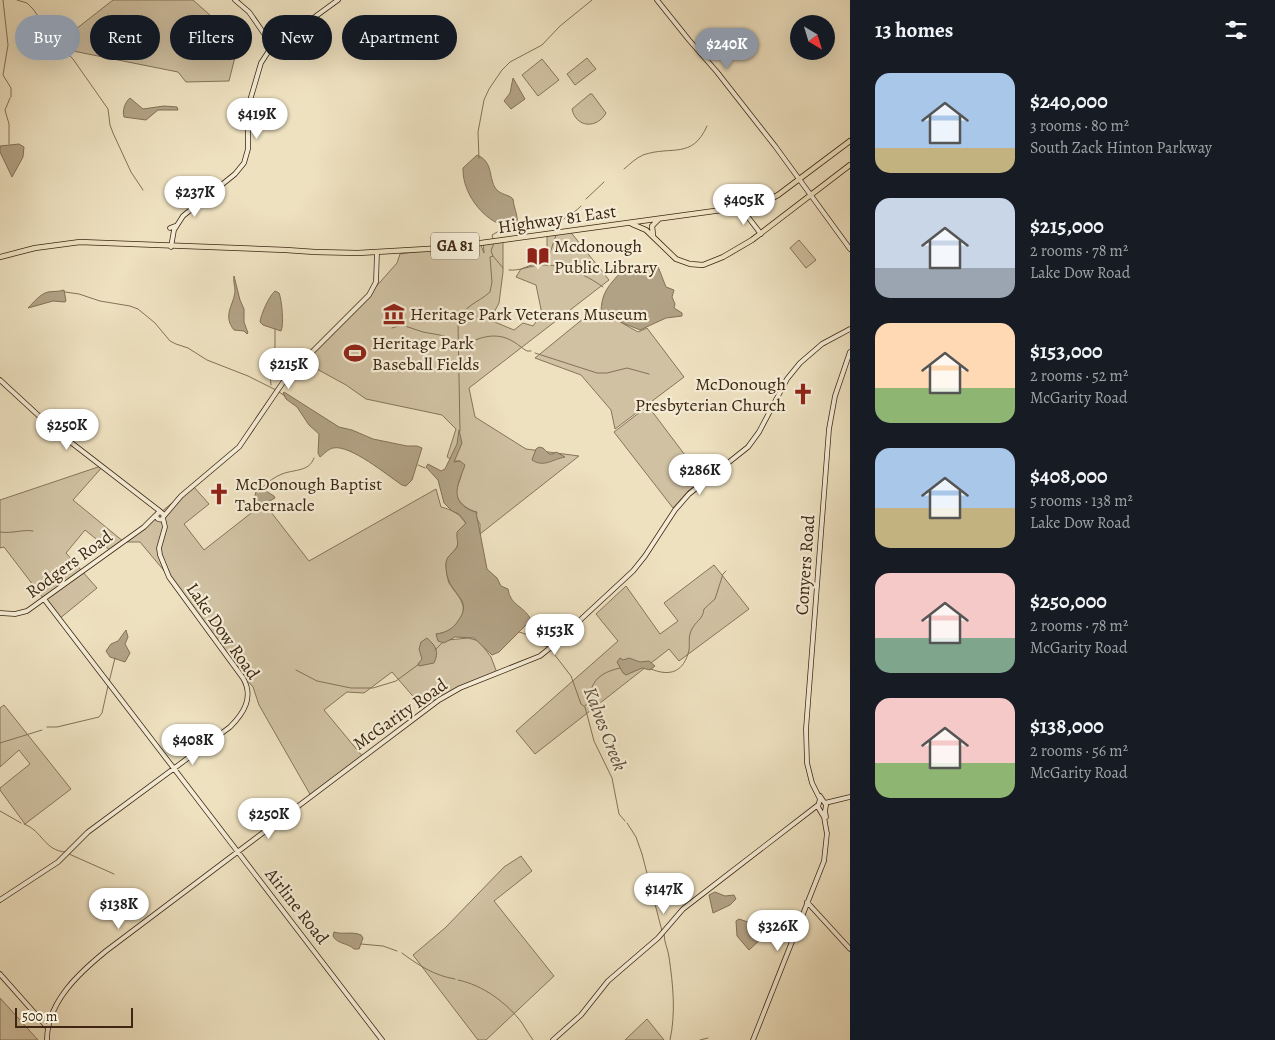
<!DOCTYPE html>
<meta charset="utf-8">
<style>
:root{--surface:#171b24;--page:#20242c;--text:#f1f3f6;--muted:#9ea1a6;--accent:#8c9099}
body{margin:0;font-family:Alegreya,serif;background:var(--page);color:var(--text);height:100vh;display:flex;flex-direction:column;font-size:19px;white-space:nowrap}
*{box-sizing:border-box;margin:0}
p{font-size:16px;color:var(--muted)}
.icon{flex:none;width:28px;height:28px;fill:none;stroke:currentColor;stroke-width:2;stroke-linecap:round;stroke-linejoin:round}
.map{position:relative;flex:1;overflow:hidden}
.details{display:flex;flex-direction:column;background:var(--surface);width:425px}
.details>*{flex:none}
.guide{position:absolute;left:15px;top:15px;width:475px;height:45px;display:flex;gap:10px}
.needle{width:32px;rotate:142deg}
.buttons{position:absolute;left:790px;top:15px;display:grid;gap:10px}
.buttons a{display:grid;place-items:center;width:45px;height:45px;border-radius:50%;background:var(--surface);box-shadow:0 5px 20px #0002;font-size:25px}
.scale{position:absolute;left:15px;bottom:12px;width:118px;box-sizing:border-box;padding-left:5px;border:2px solid #3d2712;border-top:0;font-size:14px;line-height:18px;white-space:nowrap;color:#3d2712;-webkit-text-stroke:4px #f4ecd6;paint-order:stroke}
.price{position:absolute;translate:-50% -42px;padding:0 11px;border-radius:18px;background:#fff;color:#222;font-size:16px;line-height:32px;filter:drop-shadow(0 1px 2px #0008)}
.price::after{content:'';position:absolute;left:50%;top:30px;width:15px;height:11px;margin-left:-8px;background:inherit;clip-path:polygon(0 0,100% 0,50% 100%)}
.price.selected{background:var(--accent);color:#fff}
ul{padding:0;list-style:none}
li{display:flex;align-items:center;gap:15px;height:125px;padding:0 25px}
li span{display:grid;place-items:center;flex:none;width:140px;height:100px;border-radius:15px;color:#555}
li>.icon{margin-inline-start:auto}
span .icon{width:60px;height:60px;fill:#fffc;stroke-width:1}
li b{font-size:21px}
h2{display:flex;justify-content:space-between;align-items:center;height:60px;padding:0 25px;font-size:21px}
.chip{padding:0 18px;border-radius:22px;background:var(--surface);box-shadow:0 5px 20px #0002;font-size:18px;line-height:45px}
.chip.selected{background:var(--accent);color:#fff}
main{display:flex;flex:1;min-height:0}
.map>svg:first-child{display:block}
</style>
<main>
<div class="map">
<svg width="850" height="1040" viewBox="0 0 850 1040">
<rect width="100%" height="100%" fill="#eee1c0"/>
<filter id="stains"><feTurbulence type="fractalNoise" baseFrequency=".004" numOctaves="4"/><feColorMatrix values="0 0 0 0 .2 0 0 0 0 .09 0 0 0 0 .02 0 0 0 .5 -.17"/></filter>
<radialGradient id="worn" r=".72"><stop offset=".6" stop-color="#630" stop-opacity="0"/><stop offset="1" stop-color="#630" stop-opacity=".3"/></radialGradient>
<path fill="#d0c1a2" stroke="#86745a" d="M113,0H193L239,41L229,81L186,82L178,72L53,47Z
M587,58L596,69L575,85L567,74Z
M542,59L559,80L538,96L522,75Z
M590,94H592L606,113C597,129 576,128 572,109Z
M569,230L609,280L469,388L475,417L526,449L579,456L480,534V524L476,517L477,512C468,510 460,504 456,495C456,482 466,476 460,461H454L447,457L456,429L442,415L366,399L346,385L306,363L310,359L306,356L357,308L397,263L400,254L480,243L484,253L483,241L503,238V272L499,303L490,320L514,330L523,323L533,326L542,314L536,285L516,277L521,269L547,259V233Z
M799,240L816,260L806,268L790,248Z
M589,314L608,315L638,332L647,328L684,377L615,429L611,410L581,375L535,358Z
M648,406L703,479L688,491L673,508L614,432Z
M104,465L73,500L124,542L193,486L209,504L184,524L204,550L264,503L309,561L436,489L441,507C453,510 460,514 466,524C457,531 460,534 458,544C456,552 446,555 446,564C446,569 447,578 449,583C457,596 470,605 459,621C453,629 446,633 436,634L448,640L468,638L479,641L491,657L497,673L441,697L424,709L392,672L364,693L347,692L324,710L363,757L311,796L259,705L253,687L233,664L176,585L140,542H124L111,551L85,530L66,553L97,588L59,619L4,547L0,548V500Z
M714,565L749,609L679,661L669,649L535,754L516,731L618,641L596,614L626,586L660,634L678,621L664,603Z
M4,705L71,789L25,824L0,790V788L30,764L19,750L0,767V708Z
M521,856L532,871L494,901L554,976L486,1040H478L413,955L445,928L504,867Z
M0,998L38,1040H0Z
M647,1019L664,1040H625Z"/>
<path fill="#b2a285" stroke="#837157" d="M513,78L525,99L511,109L504,101L510,93Z
M130,98L143,109L164,106L177,107L178,110H158L146,120L124,117C122,111 125,102 130,98Z
M19,144L24,147L23,157L12,177L0,152V146Z
M477,155C494,162 488,178 496,189C501,195 508,194 513,199C514,210 520,218 516,228C487,227 462,195 463,168Z
M654,264H657L666,287L674,290L672,297L675,304L674,308L682,313V316L666,318L640,330L601,314C601,293 608,286 622,271L625,270C635,274 645,272 654,264Z
M234,276L240,300L244,309V322L248,333L247,334L244,331L234,330C222,315 234,305 235,291C235,286 233,281 234,276Z
M64,290L66,301L65,302L53,301L28,308C34,302 40,294 48,292C54,291 58,292 64,290Z
M275,291L279,293C282,300 284,325 281,331L263,325L260,322C261,314 269,296 275,291Z
M284,392L339,427L352,430L373,439L407,446H417L422,448L412,480L406,486L402,485C388,476 350,444 333,448C328,449 324,454 320,457L318,453L319,434L309,425L297,407L286,399L283,393Z
M459,430L462,443L454,462L460,461L465,465C460,480 450,496 465,507C469,510 472,511 476,512L487,569L497,578L501,586L508,589C510,606 525,606 531,620L499,652L492,655L474,638L455,637L444,643L438,641L436,634C445,633 453,629 458,621C472,602 456,597 449,581C447,577 446,571 446,566C445,556 453,554 457,547C459,543 456,538 457,532L466,523L459,514L452,511L444,503L438,480L426,467L428,464L441,471L445,469L457,444Z
M539,447L543,448L549,454H553L556,452L565,457C553,459 544,468 532,460L536,449Z
M259,487L274,496L275,498L255,509L253,506L256,491Z
M126,630L128,637L125,644L130,653L125,662L110,657L106,651L111,644L118,641Z
M427,638C437,647 439,652 434,663L419,666L418,664L422,659L419,649L421,642Z
M620,658L623,660L629,658L640,662L649,661L655,666L650,670L642,668L626,675L623,673L617,662Z
M715,892L725,896L734,895L736,899L730,905L713,913L709,895Z
M739,919L760,926L785,928L790,934H774L760,940L749,950L737,936L736,921Z
M334,932C343,935 352,931 361,935L363,938L359,949H354C348,943 337,944 333,936Z"/>
<g fill="none" stroke-linecap="round" stroke-linejoin="round">
<path stroke="#837157" stroke-width="1" d="M3,0L8,45L3,75L11,88V97
M17,0L27,3L33,9L58,44L73,59L108,109L110,125L113,133L131,172L143,190
M9,144V124L5,110L10,98
M479,158L478,132L484,100L489,89L502,70L510,62L542,45L560,26L592,0
M624,169C630,164 636,158 643,155C672,145 692,160 707,126
M586,199L604,182
M556,231C561,215 571,217 581,206
M493,239L492,235L499,231L510,229L512,226
M493,256L503,268
M546,265L556,235
M509,270C520,271 529,266 540,265C562,264 585,274 603,287
M65,292L79,294L100,301L130,306L138,309L155,323L170,341L176,344L188,348L207,360L248,376L276,390
M392,328L402,325L423,332L445,336L457,349
M458,349C476,338 495,330 514,342C519,345 523,349 527,351H531
M535,353L597,373H607L627,368L649,374
M271,385L270,374L275,346V329
M279,392L285,396
M460,431L458,323C462,306 478,303 490,292L492,282L490,257L493,256L491,251L494,243
M418,465L425,468
M262,488C268,482 274,477 282,474C295,469 309,472 314,458
M0,532C12,534 23,529 33,531
M519,632L535,637L542,645L548,647
M435,650L443,642
M551,650L571,676L581,704L585,707L594,741L612,778L619,814L625,821
M651,669C670,677 684,672 689,650C690,644 688,638 691,631C695,621 703,620 704,609L715,599L723,574L726,571
M296,670L317,681L351,688H373L396,681L419,664
M109,682L115,658
M585,706C589,701 589,696 591,690C595,676 607,671 620,668
M47,727H57L99,717L102,713L108,686
M0,743L42,730
M0,811L21,823
M627,823L636,837L642,854L662,931
M24,824C43,831 44,851 66,852
M69,854L114,874
M664,934C664,942 668,949 669,957C673,984 676,1013 670,1040
M361,944L383,946L397,951
M402,953C418,965 435,976 455,979
M458,980C483,985 507,1003 522,1023C526,1029 529,1035 533,1040
M700,1040L708,1038"/>
<g stroke="#3d2712" stroke-width="5.5">
<path id="secondary" d="M235,0L249,12L272,45
M657,0L689,40L717,72L775,146L850,249
M271.5 46a4.5 4.5 0 1 1 9 0a4.5 4.5 0 1 1-9 0Z
M279,43L338,0
M741,208L761,234
M170,228L175,226
M171,247L174,230L183,216L235,174L244,163L248,149V118L251,97L261,63L272,46
M0,380L51,427L161,512
M156.5 516a3.5 3.5 0 1 1 7 0a3.5 3.5 0 1 1-7 0Z
M164,516L181,496L239,447L286,378L369,295L376,282L377,252
M44,599L382,1040
M0,613L15,614L27,611L144,527L156,515
M820,796L826,805L825,811L826,817
M825,803L850,797
M827,834L824,817L818,807L820,799L812,783L807,763L806,729L829,429L835,396L850,352
M0,900L58,862L88,832L230,727C244,713 254,697 243,678L169,577L160,555L159,548L165,527L163,518
M807,902L850,949
M0,974L47,1027
M47,1040C47,1002 79,973 106,951L439,700L460,688L540,656L550,648L633,571L645,556L675,510L689,494L748,447L759,432L787,379L800,363L822,344L850,329
M553,1040L581,1015L608,981L658,938L683,909L818,805
M753,1040L824,861L827,833"/>
</g>
<g stroke="#3d2712" stroke-width="6">
<path id="primary" d="M632,224L646,230L676,259L690,264L703,265L723,257L752,240L850,165
M653,235L652,226L658,220
M0,257L35,248L80,242L286,250L315,252L358,253L444,248L751,206L765,202L778,195L850,141"/>
</g>
<use href="#secondary" stroke="#f4ecd6" stroke-width="4"/>
<use href="#primary" stroke="#eee1c0" stroke-width="4.5"/>
</g>
<defs>
<g id="library-bare" transform="scale(1.725)"><path d="M-6-4Q-3-5.5-.7-3.5V5Q-3 3-6 4ZM6-4Q3-5.5 .7-3.5V5Q3 3 6 4Z" fill="#8f2418" stroke="#f4ecd6" stroke-width="2.5" paint-order="stroke"/></g>
<g id="museum-bare" transform="scale(1.725)"><path d="M0-6L6-3V-2H-6V-3ZM-5-1h2V3h-2ZM-1-1h2V3h-2ZM3-1h2V3H3ZM-6 4H6V6H-6Z" fill="#8f2418" stroke="#f4ecd6" stroke-width="2.5" paint-order="stroke"/></g>
<g id="stadium-bare" transform="scale(1.725)"><path d="M0-5a6.5 5 0 1 0 0 10a6.5 5 0 1 0 0-10ZM-3.5-1.8h7v3.6h-7Z" fill="#8f2418" stroke="#f4ecd6" stroke-width="2.5" paint-order="stroke"/></g>
<g id="church-bare" transform="scale(1.725)"><path d="M-1.2-6h2.4v3.5h3.3v2.4h-3.3V6h-2.4V-.1h-3.3v-2.4h3.3Z" fill="#8f2418" stroke="#f4ecd6" stroke-width="2.5" paint-order="stroke"/></g>
</defs>
<g fill-rule="evenodd">
<use href="#library-bare" x="538" y="256"/>
<use href="#museum-bare" x="394" y="314"/>
<use href="#stadium-bare" x="355" y="353"/>
<use href="#church-bare" x="803" y="394"/>
<use href="#church-bare" x="219" y="494"/>
</g>
<g text-anchor="middle" dominant-baseline="central" stroke-width="4.5" stroke-linejoin="round" paint-order="stroke">
<rect fill="#f4ecd6" stroke="#74624d" stroke-width="1" x="431" y="232.5" width="48" height="27" rx="4"/>
<g font-size="16" font-weight="bold" fill="#3d2712">
<text x="455" y="246">GA 81</text>
</g>
<g font-size="18" fill="#3d2712" stroke="#f4ecd6">
<text transform="translate(557 219) rotate(-8)">Highway 81 East</text>
<text transform="translate(69 564) rotate(-36)">Rodgers Road</text>
<text transform="translate(805 565) rotate(-86)">Conyers Road</text>
<text transform="translate(223 631) rotate(55)">Lake Dow Road</text>
<text transform="translate(400 714) rotate(-35)">McGarity Road</text>
<text transform="translate(297 906) rotate(52)">Airline Road</text>
</g>
<g font-size="18" fill="#3d2712" stroke="#f4ecd6" text-anchor="start">
<text x="554" y="246">Mcdonough<tspan x="554" dy="21">Public Library</tspan></text>
<text x="410" y="314">Heritage Park Veterans Museum</text>
<text x="372" y="343">Heritage Park<tspan x="372" dy="21">Baseball Fields</tspan></text>
<text x="786" y="384" text-anchor="end">McDonough<tspan x="786" dy="21">Presbyterian Church</tspan></text>
<text x="235" y="484">McDonough Baptist<tspan x="235" dy="21">Tabernacle</tspan></text>
</g>
<g font-size="19" font-style="italic" fill="#604c34" stroke="#f4ecd6">
<text transform="translate(605 729) rotate(69)">Kalves Creek</text>
</g>
</g>
<rect width="100%" height="100%" filter="url(#stains)"/>
<rect width="100%" height="100%" fill="url(#worn)"/>
</svg>
<div class="buttons">
<a><svg class="needle" viewBox="-14 -14 28 28"><path d="M0-13l5 13h-10z" fill="#e53935"/><path d="M0 13l5-13h-10z" fill="#9ea1a6"/></svg></a>
</div>
<div class="scale">500 m</div>
<b class="price selected" style="left:727px;top:70px">$240K</b>
<b class="price" style="left:257px;top:140px">$419K</b>
<b class="price" style="left:195px;top:218px">$237K</b>
<b class="price" style="left:744px;top:226px">$405K</b>
<b class="price" style="left:289px;top:390px">$215K</b>
<b class="price" style="left:67px;top:451px">$250K</b>
<b class="price" style="left:700px;top:496px">$286K</b>
<b class="price" style="left:555px;top:656px">$153K</b>
<b class="price" style="left:193px;top:766px">$408K</b>
<b class="price" style="left:269px;top:840px">$250K</b>
<b class="price" style="left:664px;top:915px">$147K</b>
<b class="price" style="left:119px;top:930px">$138K</b>
<b class="price" style="left:778px;top:952px">$326K</b>
<div class="guide">
<a class="chip selected">Buy</a>
<a class="chip">Rent</a>
<a class="chip">Filters</a>
<a class="chip">New</a>
<a class="chip">Apartment</a>
</div>
</div>
<section class="details">
<h2>13 homes<svg class="icon" aria-label="filters" viewBox="0 0 24 24"><path d="M4 7h16M4 17h16"/><circle cx="9" cy="7" r="2"/><circle cx="15" cy="17" r="2"/></svg></h2>
<ul>
<li><span style="background:linear-gradient(#a9c7e8 75%,#c2b280 0)"><svg class="icon" aria-label="home" viewBox="0 0 24 24"><path d="M3 11l9-7 9 7M6 9v11h12V9"/></svg></span><div><b>$240,000</b><p>3 rooms · 80 m²</p><p>South Zack Hinton Parkway</p></div></li>
<li><span style="background:linear-gradient(#c9d6e8 70%,#9aa5b1 0)"><svg class="icon" aria-label="home" viewBox="0 0 24 24"><path d="M3 11l9-7 9 7M6 9v11h12V9"/></svg></span><div><b>$215,000</b><p>2 rooms · 78 m²</p><p>Lake Dow Road</p></div></li>
<li><span style="background:linear-gradient(#ffd9b3 65%,#8fb573 0)"><svg class="icon" aria-label="home" viewBox="0 0 24 24"><path d="M3 11l9-7 9 7M6 9v11h12V9"/></svg></span><div><b>$153,000</b><p>2 rooms · 52 m²</p><p>McGarity Road</p></div></li>
<li><span style="background:linear-gradient(#a9c7e8 60%,#c2b280 0)"><svg class="icon" aria-label="home" viewBox="0 0 24 24"><path d="M3 11l9-7 9 7M6 9v11h12V9"/></svg></span><div><b>$408,000</b><p>5 rooms · 138 m²</p><p>Lake Dow Road</p></div></li>
<li><span style="background:linear-gradient(#f6c9c9 65%,#7fa58c 0)"><svg class="icon" aria-label="home" viewBox="0 0 24 24"><path d="M3 11l9-7 9 7M6 9v11h12V9"/></svg></span><div><b>$250,000</b><p>2 rooms · 78 m²</p><p>McGarity Road</p></div></li>
<li><span style="background:linear-gradient(#f6c9c9 65%,#8fb573 0)"><svg class="icon" aria-label="home" viewBox="0 0 24 24"><path d="M3 11l9-7 9 7M6 9v11h12V9"/></svg></span><div><b>$138,000</b><p>2 rooms · 56 m²</p><p>McGarity Road</p></div></li>
</ul>
</section>
</main>
